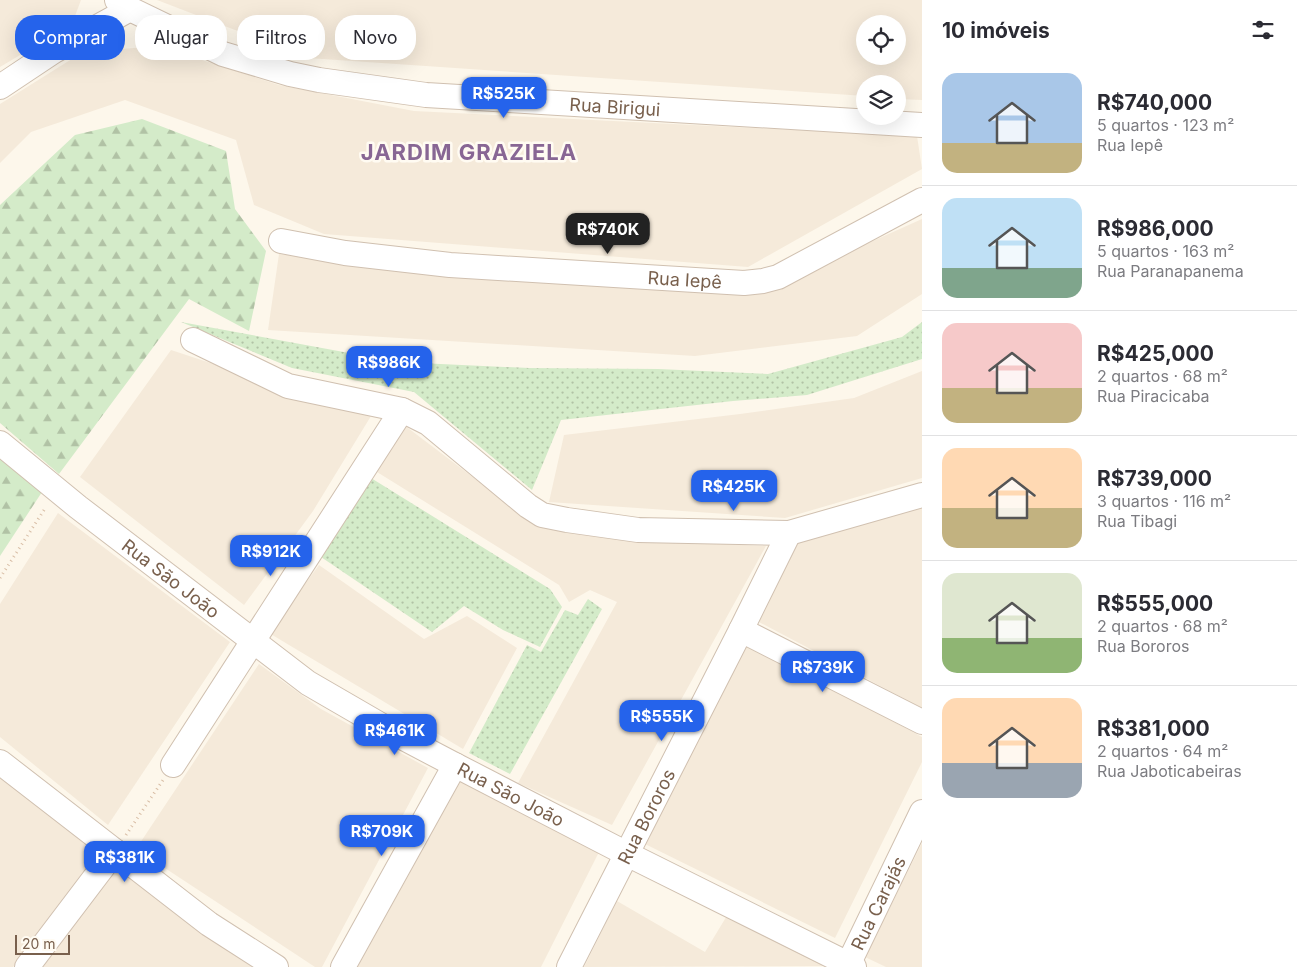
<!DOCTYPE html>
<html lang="pt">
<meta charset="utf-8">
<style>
:root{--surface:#fff;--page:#f2f2f3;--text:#2b2b33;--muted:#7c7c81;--line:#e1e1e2;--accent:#2563eb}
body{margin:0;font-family:Inter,sans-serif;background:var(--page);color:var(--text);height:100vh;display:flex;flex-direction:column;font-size:19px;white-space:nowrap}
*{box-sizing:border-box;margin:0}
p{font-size:16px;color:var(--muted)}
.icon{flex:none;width:28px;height:28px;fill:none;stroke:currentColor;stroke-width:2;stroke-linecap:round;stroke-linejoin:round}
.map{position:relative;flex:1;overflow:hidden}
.details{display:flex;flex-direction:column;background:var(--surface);width:375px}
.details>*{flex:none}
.guide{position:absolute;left:15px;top:15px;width:475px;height:45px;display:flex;gap:10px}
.tools{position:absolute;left:856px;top:15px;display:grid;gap:10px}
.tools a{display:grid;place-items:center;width:50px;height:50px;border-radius:50%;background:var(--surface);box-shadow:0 5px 20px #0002;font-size:25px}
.scale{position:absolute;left:15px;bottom:12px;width:55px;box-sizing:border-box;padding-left:5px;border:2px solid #79604d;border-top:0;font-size:14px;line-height:18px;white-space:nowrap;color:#79604d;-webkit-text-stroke:4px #fffbf2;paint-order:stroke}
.price{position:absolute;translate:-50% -42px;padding:0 11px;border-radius:10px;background:var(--accent);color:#fff;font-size:16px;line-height:32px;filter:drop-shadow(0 1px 2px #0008)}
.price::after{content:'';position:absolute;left:50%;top:30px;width:15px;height:11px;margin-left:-8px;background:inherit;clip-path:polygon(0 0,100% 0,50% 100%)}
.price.on{background:#222;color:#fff}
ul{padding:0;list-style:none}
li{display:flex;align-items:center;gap:15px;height:125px;padding:0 20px}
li+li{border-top:1px solid var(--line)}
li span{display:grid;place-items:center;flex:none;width:140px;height:100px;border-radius:15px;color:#555}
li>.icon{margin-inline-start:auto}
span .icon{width:60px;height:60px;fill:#fffc;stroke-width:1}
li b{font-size:21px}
h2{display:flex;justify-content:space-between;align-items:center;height:60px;padding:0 20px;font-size:21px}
.tag{padding:0 18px;border-radius:20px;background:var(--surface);box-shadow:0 5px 20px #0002;font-size:18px;line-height:45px}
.tag.on{background:var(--accent);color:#fff}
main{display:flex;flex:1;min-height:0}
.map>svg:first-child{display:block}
</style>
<main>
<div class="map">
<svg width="922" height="967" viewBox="0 0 922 967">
<defs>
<pattern id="grass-dots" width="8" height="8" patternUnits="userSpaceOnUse" patternTransform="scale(1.25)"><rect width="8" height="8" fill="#d4ebc9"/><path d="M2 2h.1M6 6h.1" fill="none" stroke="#b1c2a5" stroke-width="1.8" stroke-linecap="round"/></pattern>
<pattern id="forest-firs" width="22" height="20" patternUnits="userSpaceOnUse" patternTransform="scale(1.25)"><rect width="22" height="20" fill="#d4ebc9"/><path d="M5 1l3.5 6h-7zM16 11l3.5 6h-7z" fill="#b1c2a5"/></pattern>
</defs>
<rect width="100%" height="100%" fill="#fdf7eb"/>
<path fill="#f5eada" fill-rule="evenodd" d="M0,0H81L72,24L0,67Z
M157,0H922V100L898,99V84H865V96L308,58ZM865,24H898V56H865Z
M159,46L279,85L414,111L917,136L922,169L748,267L324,234L254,205L236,140L125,100L31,132L0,163V104L83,52Z
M922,219V294L857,336L695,356L268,330L279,254L403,270L755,294Z
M171,350L371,416L313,511L244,605L80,477Z
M922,371V478L785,518L549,502L564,435L740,414L854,398Z
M404,425L536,525L626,539L766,546L612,825L518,783L617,602L590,590L569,602L559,585L377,472Z
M922,505V708L759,622L802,535Z
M58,513L230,642L108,825L0,737V604Z
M319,565L424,639L467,616L517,648L463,749L269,633Z
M746,642L922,737V762L835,938L645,844Z
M259,664L321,709L428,768L322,967H315L136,849Z
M0,777L101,854L13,967H0Z
M458,777L600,850L541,967H355Z
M922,843V967H886L865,957Z
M115,866L261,967H43Z
M617,901L705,952L728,914L827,966L584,967Z"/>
<path fill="url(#grass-dots)" d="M181,322L398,362L529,368L658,369L768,374L902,337L922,322V359L807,395L733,401L561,420L532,490L414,392L292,368Z
M371,478L550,589L562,607L540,647L503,630L464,606L432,632L318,555Z
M588,599L602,609L510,774L469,753L527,645L541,652L565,610L578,615Z"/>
<path fill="url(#forest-firs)" d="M142,119L226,151L235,209L266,251L249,331L189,299L59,474L0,423V205L75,135Z
M0,456L42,492L0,556Z"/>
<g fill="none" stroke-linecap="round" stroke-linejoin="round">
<g stroke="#d0c0b0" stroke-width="26">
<g id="minor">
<path id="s1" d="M117,0L130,9L223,54L290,74L319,80L426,95L922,125"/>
<path d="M0,87L54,51L130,9"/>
<path id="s2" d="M281,241L345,253L450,265L744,283L763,281L778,277L922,200"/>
<path d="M193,340L288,386L402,410L428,423L528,506L542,515L567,520L638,530L789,533L922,495"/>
<path id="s3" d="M0,443L78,507L308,683L396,734L455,765L627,854L854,967"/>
<path d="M741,630L922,722"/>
<path d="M0,762L209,924L276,967"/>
<path d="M173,765L402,410"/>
<path d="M27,967L115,851"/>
<path d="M343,967L455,765"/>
<path id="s4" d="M569,967L741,630L789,533"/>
<path id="s5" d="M847,967L922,812"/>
</g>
</g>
<path stroke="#d8bda5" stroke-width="3" stroke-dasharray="1 4" stroke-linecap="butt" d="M0,578L46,507
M126,835L163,780"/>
<use href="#minor" stroke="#fff" stroke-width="24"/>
</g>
<g text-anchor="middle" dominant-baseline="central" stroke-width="5" stroke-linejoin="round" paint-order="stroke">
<g font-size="18" fill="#79604d" stroke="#fffbf2">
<text stroke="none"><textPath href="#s1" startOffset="516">Rua Birigui</textPath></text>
<text stroke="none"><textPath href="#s2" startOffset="406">Rua Iepê</textPath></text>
<text stroke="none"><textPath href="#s3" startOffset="218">Rua São João</textPath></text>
<text stroke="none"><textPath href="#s3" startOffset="622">Rua São João</textPath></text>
<text stroke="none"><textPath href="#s4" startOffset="169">Rua Bororos</textPath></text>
<text stroke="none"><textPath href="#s5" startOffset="71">Rua Carajás</textPath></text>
</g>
<g font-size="22" font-weight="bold" letter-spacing="1" fill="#886694" stroke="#fffbf2">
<text x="469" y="152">JARDIM GRAZIELA</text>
</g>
</g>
</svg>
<div class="tools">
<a><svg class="icon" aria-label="locate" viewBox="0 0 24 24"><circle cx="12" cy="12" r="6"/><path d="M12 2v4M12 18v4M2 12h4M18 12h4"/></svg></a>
<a><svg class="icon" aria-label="layers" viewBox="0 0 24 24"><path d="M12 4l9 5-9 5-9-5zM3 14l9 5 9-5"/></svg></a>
</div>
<div class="scale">20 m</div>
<b class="price" style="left:504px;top:119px">R$525K</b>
<b class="price on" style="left:608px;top:255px">R$740K</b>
<b class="price" style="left:389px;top:388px">R$986K</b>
<b class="price" style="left:734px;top:512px">R$425K</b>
<b class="price" style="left:271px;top:577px">R$912K</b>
<b class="price" style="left:823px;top:693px">R$739K</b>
<b class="price" style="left:662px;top:742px">R$555K</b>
<b class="price" style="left:395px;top:756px">R$461K</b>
<b class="price" style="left:382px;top:857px">R$709K</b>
<b class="price" style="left:125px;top:883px">R$381K</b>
<div class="guide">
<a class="tag on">Comprar</a>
<a class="tag">Alugar</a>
<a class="tag">Filtros</a>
<a class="tag">Novo</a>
</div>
</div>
<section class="details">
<h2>10 imóveis<svg class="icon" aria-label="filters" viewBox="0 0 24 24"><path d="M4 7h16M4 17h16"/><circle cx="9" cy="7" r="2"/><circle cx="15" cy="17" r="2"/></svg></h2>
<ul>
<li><span style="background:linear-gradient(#a9c7e8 70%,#c2b280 0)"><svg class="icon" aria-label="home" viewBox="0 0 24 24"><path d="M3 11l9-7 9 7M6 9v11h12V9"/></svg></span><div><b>R$740,000</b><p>5 quartos · 123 m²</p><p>Rua Iepê</p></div></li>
<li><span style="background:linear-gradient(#bfe0f5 70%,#7fa58c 0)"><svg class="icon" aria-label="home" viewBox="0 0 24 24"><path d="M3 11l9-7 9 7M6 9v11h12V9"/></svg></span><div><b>R$986,000</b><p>5 quartos · 163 m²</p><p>Rua Paranapanema</p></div></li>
<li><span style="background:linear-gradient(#f6c9c9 65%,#c2b280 0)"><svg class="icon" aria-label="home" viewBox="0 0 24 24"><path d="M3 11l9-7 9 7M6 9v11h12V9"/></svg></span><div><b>R$425,000</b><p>2 quartos · 68 m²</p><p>Rua Piracicaba</p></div></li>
<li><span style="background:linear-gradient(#ffd9b3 60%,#c2b280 0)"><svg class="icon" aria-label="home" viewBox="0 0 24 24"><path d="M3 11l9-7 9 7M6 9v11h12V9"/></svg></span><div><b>R$739,000</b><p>3 quartos · 116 m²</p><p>Rua Tibagi</p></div></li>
<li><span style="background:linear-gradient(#dfe7d0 65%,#8fb573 0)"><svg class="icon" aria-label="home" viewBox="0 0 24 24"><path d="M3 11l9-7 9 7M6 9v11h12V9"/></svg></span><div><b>R$555,000</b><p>2 quartos · 68 m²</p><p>Rua Bororos</p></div></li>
<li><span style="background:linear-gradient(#ffd9b3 65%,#9aa5b1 0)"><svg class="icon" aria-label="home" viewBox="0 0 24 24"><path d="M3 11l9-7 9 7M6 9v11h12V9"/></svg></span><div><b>R$381,000</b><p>2 quartos · 64 m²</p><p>Rua Jaboticabeiras</p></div></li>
</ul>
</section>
</main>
